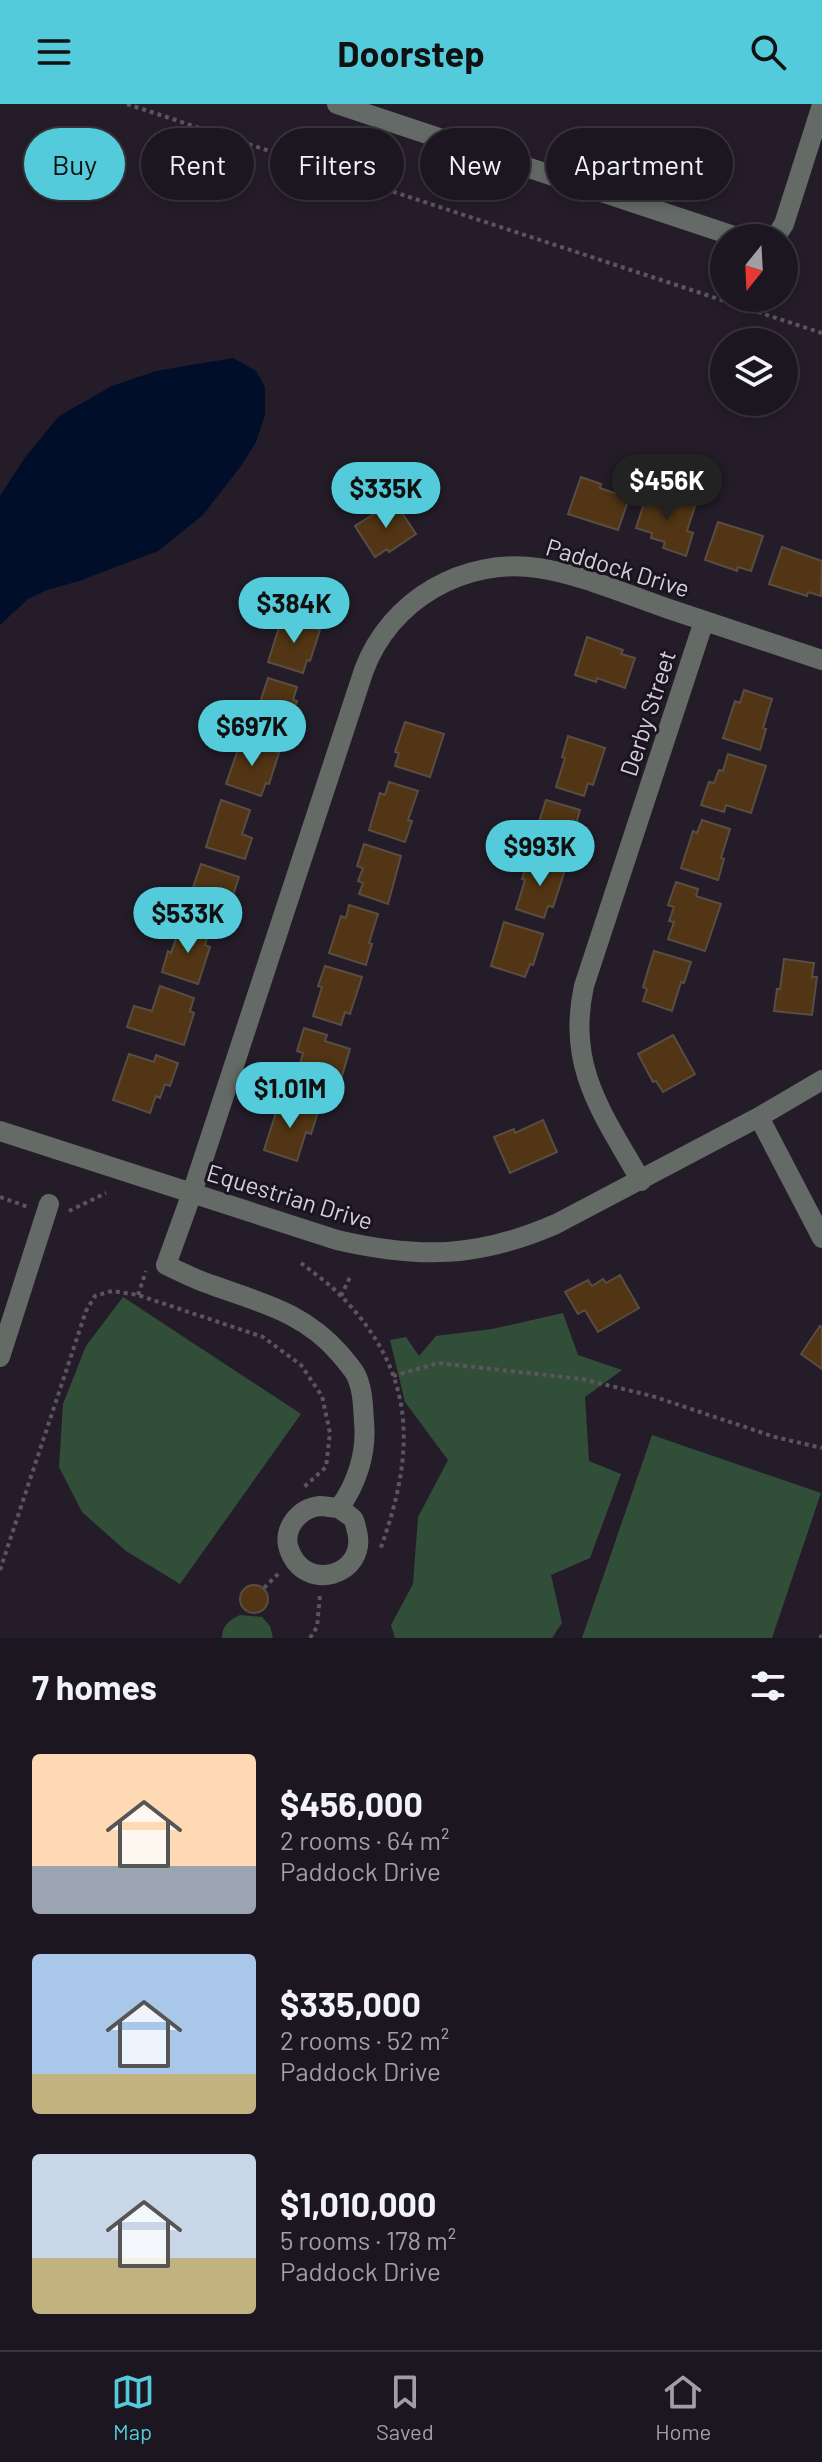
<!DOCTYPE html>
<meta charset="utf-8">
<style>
:root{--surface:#1b161f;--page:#28232c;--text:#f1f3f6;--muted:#a09fa4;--line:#39353d;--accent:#53cbdb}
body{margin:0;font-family:Barlow,sans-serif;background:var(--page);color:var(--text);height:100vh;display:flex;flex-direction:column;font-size:30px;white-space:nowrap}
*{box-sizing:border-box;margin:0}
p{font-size:26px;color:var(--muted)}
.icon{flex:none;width:44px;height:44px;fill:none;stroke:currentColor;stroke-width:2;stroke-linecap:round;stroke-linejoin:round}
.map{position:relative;height:1534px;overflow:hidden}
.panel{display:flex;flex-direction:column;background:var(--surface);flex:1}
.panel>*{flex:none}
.hud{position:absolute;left:24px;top:24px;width:774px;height:72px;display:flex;gap:16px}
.needle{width:52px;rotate:198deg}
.fabs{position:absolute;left:710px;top:120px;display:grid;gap:16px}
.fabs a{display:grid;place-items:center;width:88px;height:88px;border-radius:50%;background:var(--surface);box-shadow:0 4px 12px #0003,0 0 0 2px var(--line);font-size:40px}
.price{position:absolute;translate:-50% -68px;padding:0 18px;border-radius:28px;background:var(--accent);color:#111;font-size:26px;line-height:52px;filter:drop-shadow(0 2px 4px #0008)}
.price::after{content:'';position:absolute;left:50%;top:48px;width:24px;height:18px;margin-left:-12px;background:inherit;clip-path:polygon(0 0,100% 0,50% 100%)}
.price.active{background:#222;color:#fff}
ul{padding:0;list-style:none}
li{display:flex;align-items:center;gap:24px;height:200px;padding:0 32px}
li span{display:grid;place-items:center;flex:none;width:224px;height:160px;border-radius:8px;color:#555}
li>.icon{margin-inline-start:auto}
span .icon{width:96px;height:96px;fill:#fffc;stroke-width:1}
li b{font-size:34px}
h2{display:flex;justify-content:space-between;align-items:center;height:96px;padding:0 32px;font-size:34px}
.pill{padding:0 28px;border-radius:36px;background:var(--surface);box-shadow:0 4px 12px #0003,0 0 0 2px var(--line);font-size:28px;line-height:72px}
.pill.active{background:var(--accent);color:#111}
header{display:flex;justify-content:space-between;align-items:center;height:104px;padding:0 32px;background:var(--accent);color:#111;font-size:36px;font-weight:700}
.dock{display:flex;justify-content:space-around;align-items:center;height:112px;border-top:2px solid var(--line);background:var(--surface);font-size:22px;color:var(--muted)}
.dock a{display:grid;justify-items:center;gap:4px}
.dock .active{color:var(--accent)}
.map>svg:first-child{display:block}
</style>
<header><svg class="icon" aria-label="menu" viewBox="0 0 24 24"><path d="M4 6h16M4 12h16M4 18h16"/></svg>Doorstep<svg class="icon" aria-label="search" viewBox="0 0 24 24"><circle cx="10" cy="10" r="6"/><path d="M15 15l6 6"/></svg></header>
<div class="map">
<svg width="822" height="1534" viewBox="0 0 822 1534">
<rect width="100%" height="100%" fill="#241d29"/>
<path fill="#314e38" d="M123,1193L301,1310L180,1480L126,1447L82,1408L59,1363L63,1300L86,1242Z
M563,1209L578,1251L622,1266L585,1293L589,1357L621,1370L590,1454L551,1471L562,1519L552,1534H395L391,1521L413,1480L418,1413L448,1356L405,1298L390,1236L406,1233L419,1252L436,1232L492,1225Z
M652,1331L821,1389L772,1534H582Z
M240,1511L262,1513L270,1522L273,1534H222C222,1522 229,1516 240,1511Z"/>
<path fill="#000e29" d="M233,254L256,267L265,283V311L256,338L241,362L203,411L158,447L79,477L47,486L28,495L0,521V392L26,352L59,312L112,282L156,267Z"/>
<path fill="#513514" stroke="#594d42" stroke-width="2" d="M581,373L601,380L600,384L629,394L618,426L568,410Z
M648,387L695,402L687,427L693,429L686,452L663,444L665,438L651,434L652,429L636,424Z
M394,397L416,430L389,448L387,445L375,453L355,422Z
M718,418L763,432L751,467L738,463L737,467L705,456Z
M782,443L822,457L821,492L808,488L807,492L769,480Z
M282,514L320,526L310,557L307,556L303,569L268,558Z
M587,533L623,546L621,550L635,554L625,584L597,574L596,578L575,571Z
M268,574L297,583L293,596L297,597L285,634L249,622L256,601L259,602Z
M744,586L772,595L763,624L766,625L760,646L723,634L735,597L740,599Z
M405,618L444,630L430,673L395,662L399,649L395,648Z
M568,632L605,644L593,681L588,679L584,692L556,683L565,654L562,653Z
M241,637L279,649L269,680L266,679L261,692L226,680Z
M728,650L766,662L751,709L726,701L724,708L701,701L709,678L714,679L719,666L723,667Z
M389,678L418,687L408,716L412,717L405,738L369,726L380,689L385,691Z
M221,696L250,706L242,730L252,734L245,755L206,743Z
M546,696L580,706L576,720L579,721L570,751L532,740Z
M702,716L730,725L721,754L724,755L718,776L681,764L693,727L697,729Z
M364,740L401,752L388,800L359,790L363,779L358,777L363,764L357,762Z
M528,755L565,766L553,803L548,802L544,814L516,805L525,776L522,775Z
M201,760L239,773L229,803L225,802L221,815L186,804Z
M676,778L698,785L696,792L721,800L705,847L668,835L674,818L669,817L674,803L668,801Z
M349,801L378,810L369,839L372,840L366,861L329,849L341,812L346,814Z
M504,818L543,830L533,861L530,860L525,873L491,862Z
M181,820L209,829L205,841L210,843L198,880L162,868L168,847L171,849Z
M654,847L691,858L684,879L681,878L672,907L643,897L647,885L643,883Z
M784,855L814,859L812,873H817L812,911L774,907L777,885H780Z
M325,862L362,873L350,910L345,908L341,921L313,912L322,883L318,882Z
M160,882L194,894L190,907L194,909L184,941L127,923L134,902L152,907Z
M304,924L327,931L325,937L350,945L336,992L298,981L303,964L299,963L303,949L297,947Z
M673,931L695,970L663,988L656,977L653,978L638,950Z
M129,950L154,958L156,951L178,959L170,982L165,980L160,994L156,992L150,1009L113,996Z
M280,996L318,1008L311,1030L306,1028L297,1057L264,1046Z
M543,1016L557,1048L510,1069L494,1033L514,1025L515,1029Z
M620,1171L639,1204L598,1228L585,1206L578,1210L565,1188L588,1176L592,1182L603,1175L606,1179Z
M820,1222L822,1223V1265L801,1250Z
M240 1495a14 14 0 1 1 28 0a14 14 0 1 1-28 0Z"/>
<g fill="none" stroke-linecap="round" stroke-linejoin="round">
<path stroke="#5b5560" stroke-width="4" stroke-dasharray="4 4" stroke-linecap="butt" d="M127,0L822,229
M0,1093L28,1103
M69,1107L106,1089
M301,1159C315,1170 331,1181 343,1194C418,1272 415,1350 380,1446
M138,1191L146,1167
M341,1192L350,1173
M393,1272L438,1259L582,1275L652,1292L775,1333L822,1344
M0,1466L86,1207L95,1192L112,1187L138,1191L263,1233L301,1261L322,1292L330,1329L326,1363L304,1383
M264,1484L278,1470
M310,1534L317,1523L320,1491
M820,1534L822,1531"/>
<path stroke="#646a66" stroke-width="20" d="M337,0L740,134
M775,134L784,120L822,1
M759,1013L822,1134
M0,1027L337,1136C419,1155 478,1154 556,1120L759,1013L822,976
M641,1077C603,1010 566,963 584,882L704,517
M0,1253L49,1100
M339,1404C343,1408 350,1411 354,1416C355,1417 356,1425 357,1427C368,1472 304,1490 289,1445C282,1425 299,1404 320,1402C326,1402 333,1404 339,1404C357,1380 367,1348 364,1318C363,1302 363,1284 355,1269C351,1263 345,1256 340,1250C304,1208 261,1199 212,1181C196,1176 181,1168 166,1161L192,1089L364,566C390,496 464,453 538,464C580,470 625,490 666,504C718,521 770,539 822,556"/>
</g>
<g text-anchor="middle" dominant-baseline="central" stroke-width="6" stroke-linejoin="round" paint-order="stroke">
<g font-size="24" fill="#d4d0d9" stroke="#1a1420">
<text transform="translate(618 463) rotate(17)">Paddock Drive</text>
<text transform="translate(647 609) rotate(-72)">Derby Street</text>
<text transform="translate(290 1092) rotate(17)">Equestrian Drive</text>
</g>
</g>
</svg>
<div class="fabs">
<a><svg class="needle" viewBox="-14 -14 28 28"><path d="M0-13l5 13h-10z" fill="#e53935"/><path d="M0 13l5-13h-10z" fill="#a09fa4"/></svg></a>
<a><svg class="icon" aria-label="layers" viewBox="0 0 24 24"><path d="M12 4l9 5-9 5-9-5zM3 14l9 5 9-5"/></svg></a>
</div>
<b class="price active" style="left:667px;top:418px">$456K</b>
<b class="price" style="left:386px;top:426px">$335K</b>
<b class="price" style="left:294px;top:541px">$384K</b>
<b class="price" style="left:252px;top:664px">$697K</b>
<b class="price" style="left:540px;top:784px">$993K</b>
<b class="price" style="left:188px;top:851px">$533K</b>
<b class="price" style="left:290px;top:1026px">$1.01M</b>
<div class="hud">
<a class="pill active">Buy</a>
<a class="pill">Rent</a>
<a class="pill">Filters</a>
<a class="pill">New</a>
<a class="pill">Apartment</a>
</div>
</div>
<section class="panel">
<h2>7 homes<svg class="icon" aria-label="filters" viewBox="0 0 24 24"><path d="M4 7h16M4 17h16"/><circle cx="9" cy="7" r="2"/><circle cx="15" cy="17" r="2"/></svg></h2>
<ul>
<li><span style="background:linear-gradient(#ffd9b3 70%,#9aa5b1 0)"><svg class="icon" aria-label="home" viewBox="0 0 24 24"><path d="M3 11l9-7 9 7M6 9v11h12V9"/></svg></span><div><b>$456,000</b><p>2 rooms · 64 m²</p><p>Paddock Drive</p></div></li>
<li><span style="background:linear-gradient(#a9c7e8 75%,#c2b280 0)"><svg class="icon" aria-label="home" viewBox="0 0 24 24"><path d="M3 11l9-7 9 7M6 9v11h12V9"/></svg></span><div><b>$335,000</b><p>2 rooms · 52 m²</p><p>Paddock Drive</p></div></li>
<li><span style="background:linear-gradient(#c9d6e8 65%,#c2b280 0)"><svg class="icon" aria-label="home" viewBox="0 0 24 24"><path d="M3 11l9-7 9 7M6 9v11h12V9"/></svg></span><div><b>$1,010,000</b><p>5 rooms · 178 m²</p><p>Paddock Drive</p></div></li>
</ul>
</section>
<nav class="dock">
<a class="active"><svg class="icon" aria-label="map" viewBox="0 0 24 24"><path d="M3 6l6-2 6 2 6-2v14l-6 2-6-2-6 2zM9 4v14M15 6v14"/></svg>Map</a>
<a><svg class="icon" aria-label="saved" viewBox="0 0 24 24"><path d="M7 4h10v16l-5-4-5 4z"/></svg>Saved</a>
<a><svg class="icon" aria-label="home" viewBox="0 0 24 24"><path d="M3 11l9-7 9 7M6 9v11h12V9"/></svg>Home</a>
</nav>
